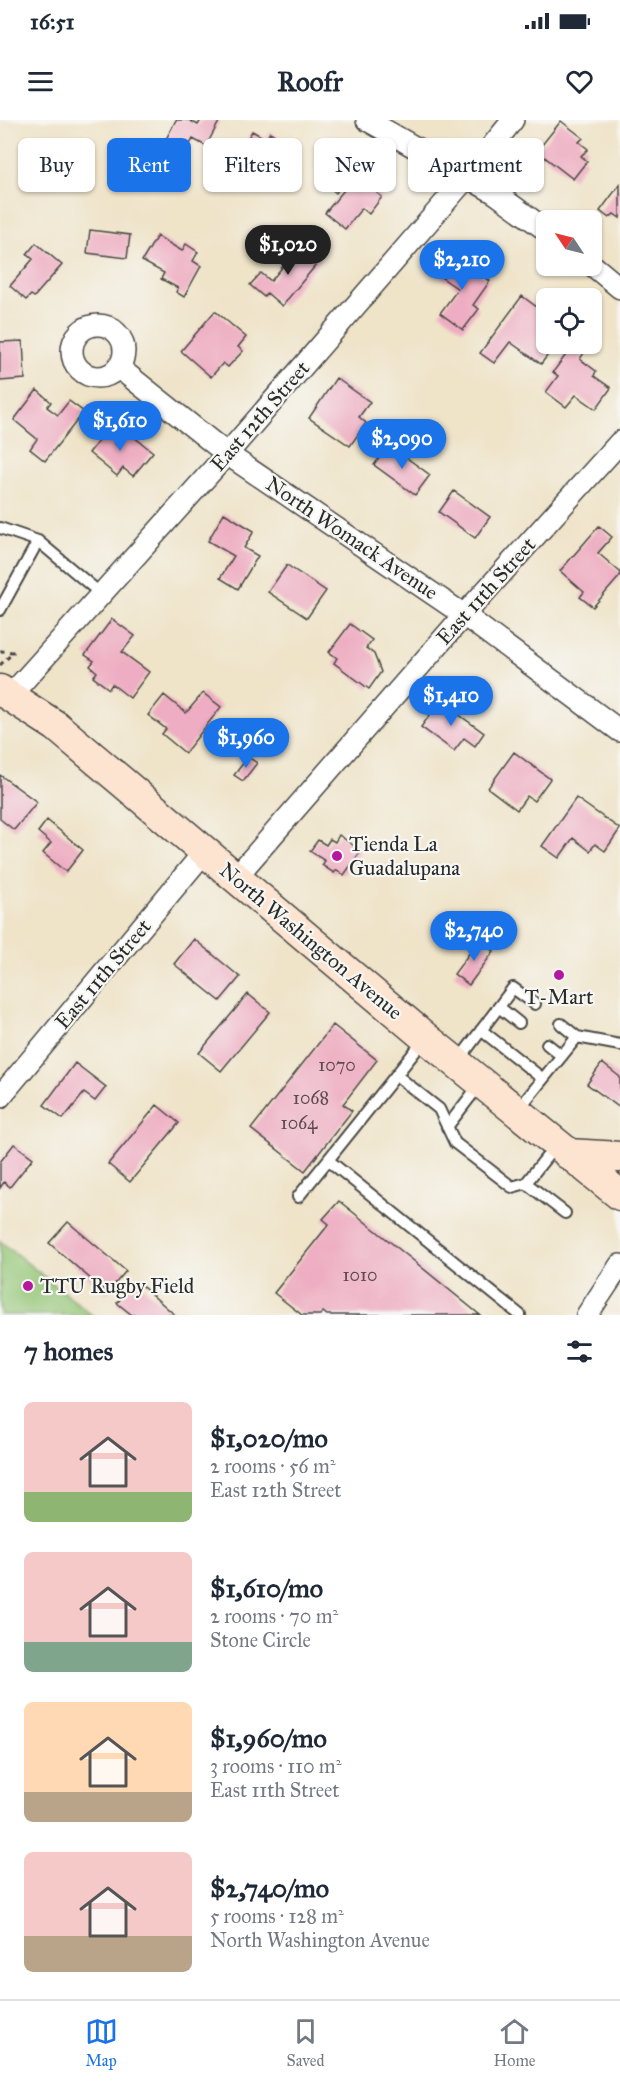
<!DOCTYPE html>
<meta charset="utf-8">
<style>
:root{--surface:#fff;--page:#f2f2f3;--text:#1f2937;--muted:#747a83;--line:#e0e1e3;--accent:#1a73e8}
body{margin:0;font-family:"IM FELL Great Primer",serif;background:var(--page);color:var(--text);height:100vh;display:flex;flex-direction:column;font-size:22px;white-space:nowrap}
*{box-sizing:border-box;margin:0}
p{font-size:20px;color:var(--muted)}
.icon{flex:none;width:33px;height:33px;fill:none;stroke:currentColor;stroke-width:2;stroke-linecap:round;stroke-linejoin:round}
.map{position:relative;height:1195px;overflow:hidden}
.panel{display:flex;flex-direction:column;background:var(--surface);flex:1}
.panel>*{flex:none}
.banner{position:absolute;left:18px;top:18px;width:585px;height:54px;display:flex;gap:12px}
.needle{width:39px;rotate:305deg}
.tools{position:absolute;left:536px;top:90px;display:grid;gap:12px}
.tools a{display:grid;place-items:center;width:66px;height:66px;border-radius:9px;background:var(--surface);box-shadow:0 2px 4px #0004;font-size:30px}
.price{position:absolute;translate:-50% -51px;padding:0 14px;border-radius:21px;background:var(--accent);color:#fff;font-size:20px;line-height:39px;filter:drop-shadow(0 2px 3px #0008)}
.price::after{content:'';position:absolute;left:50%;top:36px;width:18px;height:14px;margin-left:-9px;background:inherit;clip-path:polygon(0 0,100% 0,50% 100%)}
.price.selected{background:#222;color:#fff}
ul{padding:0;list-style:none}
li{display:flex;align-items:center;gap:18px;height:150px;padding:0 24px}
li span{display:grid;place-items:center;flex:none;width:168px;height:120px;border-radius:9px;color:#555}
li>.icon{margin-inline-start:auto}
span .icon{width:72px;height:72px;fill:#fffc;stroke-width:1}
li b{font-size:26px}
h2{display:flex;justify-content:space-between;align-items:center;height:72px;padding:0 24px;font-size:26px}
.chip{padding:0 21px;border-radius:9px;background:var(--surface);box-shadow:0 2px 4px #0004;font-size:21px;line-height:54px}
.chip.selected{background:var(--accent);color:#fff}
.status{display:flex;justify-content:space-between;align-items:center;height:42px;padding:0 30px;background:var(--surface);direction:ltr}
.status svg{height:16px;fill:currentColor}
header{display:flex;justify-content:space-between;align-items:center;height:78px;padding:0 24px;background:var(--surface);font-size:27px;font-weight:800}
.menu{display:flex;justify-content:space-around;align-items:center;height:84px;border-top:2px solid var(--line);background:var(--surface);font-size:16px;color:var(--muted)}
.menu a{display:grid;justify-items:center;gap:3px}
.menu .selected{color:var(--accent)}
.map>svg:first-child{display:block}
</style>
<div class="status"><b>16:51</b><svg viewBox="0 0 49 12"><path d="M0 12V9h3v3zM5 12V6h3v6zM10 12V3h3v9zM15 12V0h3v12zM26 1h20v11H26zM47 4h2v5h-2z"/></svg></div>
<header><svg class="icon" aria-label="menu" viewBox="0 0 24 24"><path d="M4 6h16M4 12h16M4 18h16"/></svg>Roofr<svg class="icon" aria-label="heart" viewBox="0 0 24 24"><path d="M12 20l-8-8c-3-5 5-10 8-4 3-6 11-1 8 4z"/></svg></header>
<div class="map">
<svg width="620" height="1195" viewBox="0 0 620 1195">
<rect width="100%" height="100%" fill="#f6f6f2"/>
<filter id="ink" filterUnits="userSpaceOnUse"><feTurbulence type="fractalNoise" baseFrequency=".0167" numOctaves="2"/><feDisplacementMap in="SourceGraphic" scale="12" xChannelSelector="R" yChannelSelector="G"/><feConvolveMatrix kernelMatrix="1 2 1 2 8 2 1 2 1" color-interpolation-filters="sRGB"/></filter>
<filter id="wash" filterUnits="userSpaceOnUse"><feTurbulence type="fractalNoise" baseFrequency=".008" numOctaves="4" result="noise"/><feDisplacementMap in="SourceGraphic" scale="24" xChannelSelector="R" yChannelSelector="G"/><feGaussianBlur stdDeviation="1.35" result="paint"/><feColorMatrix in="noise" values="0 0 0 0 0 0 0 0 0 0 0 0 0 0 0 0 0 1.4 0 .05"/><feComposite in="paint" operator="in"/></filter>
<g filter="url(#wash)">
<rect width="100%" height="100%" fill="#efe3c8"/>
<path fill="#93c575" stroke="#5f7850" stroke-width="1.5" d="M0,1121L92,1195H0Z"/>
<g id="blocks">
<path fill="#eeadc2" d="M176,0H189L198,5L201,0H220L206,26L193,19L184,35L164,23Z
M561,1L583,18L579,22L588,29L581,36L587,41L573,59L537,31Z
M252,11L266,19L270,12L287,23L283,30L297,37L284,59L253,40L243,56L230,49Z
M339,41L352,51L345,59L352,65L362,53L380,68L377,73L382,77L369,94L362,88L345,109L325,93L345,69L341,66L336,73L323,62Z
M620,64V98L614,94L609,98L600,91Z
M90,110L130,115L127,138L87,133Z
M157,116L182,131L186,124L198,132L193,141L201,146L184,177L176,172L178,168L161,159L164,153L142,141Z
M36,123L62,145L34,177L31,175L26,180L10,166L33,139L27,134Z
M302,123L321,139L282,186L267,173L264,177L250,165L261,153L271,161Z
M453,135L490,161L473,185L479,189L463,210L440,193L458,169L438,155Z
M522,176L542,191L538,197L546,203V224H556L541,244L510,222L494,243L480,233Z
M215,191L246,217L238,227L243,231L228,247L223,243L211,257L181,231Z
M23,221L25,259L0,261V222Z
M574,224H580L587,228L580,239L596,251L594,256L611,268L596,289L576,275L566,287L546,272L558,256L553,252Z
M336,258L370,282L359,297L366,303L350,326L309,298Z
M37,270L51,282L47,287L58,295L69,281L84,292L45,341L30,329L37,319L14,300Z
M113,302L124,311L114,323L118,326L129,313L153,332L133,356L123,348L117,356L89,333Z
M389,325L430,355L415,375L374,345Z
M454,371L490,397L475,418L439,392Z
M224,393L254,411L244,428L258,436L238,469L220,458L234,436L208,421Z
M599,406L612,417L598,433L620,452V456L593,487L580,477L584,472L560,451Z
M287,445L326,471L307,498L268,472Z
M112,499L135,516L122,532L149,552L130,578L112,564L109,569L93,557L97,552L90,546L94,541L85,535Z
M350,504L372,520L366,528L374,534L381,552L369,569L334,543L337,538L329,532Z
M203,573L221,587L185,633L162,614L166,609L148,595L164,575L186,593Z
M440,581L484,613L475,626L464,618L454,631L421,607Z
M514,632L550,659L534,681L527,676L517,690L488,668Z
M248,637L257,643L243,661L234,655Z
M0,655L37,682L14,710L0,699Z
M576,678L620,709L605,731L595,724L590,731L573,718L559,738L542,726Z
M47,700L83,730L66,752L43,733L51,723L38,712Z
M339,715L361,731L344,755L337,750L334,753L322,745L325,741L310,731L318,720L326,725L330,719L335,722Z
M194,819L240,857L220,881L174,844Z
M479,820L494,831L469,865L454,854Z
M248,874L270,892L221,951L199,933Z
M333,905L377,940L343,984L352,991L305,1051L251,1009Z
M75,943L106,967L95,981L84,973L63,999L44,985Z
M602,943L620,957V988L587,964Z
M157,985L179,1003L130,1062L108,1044Z
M14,1024L33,1038L10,1067L4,1062L0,1068V1042Z
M339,1081L409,1137L480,1195H327L323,1192L320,1195H302L274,1173L329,1104L323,1099Z
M68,1102L126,1151L107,1173L49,1123Z
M136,1161L175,1195H132L117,1183Z"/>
</g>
</g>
<g filter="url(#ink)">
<use href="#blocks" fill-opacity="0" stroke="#484743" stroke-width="1.5"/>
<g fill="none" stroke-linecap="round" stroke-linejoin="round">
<g stroke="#484743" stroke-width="14">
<path id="lane" d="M0,408L38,421
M0,490L38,421L101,474
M499,887L519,903
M481,910L543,959
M577,917L620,925
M425,919L328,1040L520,1195
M547,924L562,936
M458,941L513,868L535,884
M396,955L439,989L455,1023L512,1067L526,1063L556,1025
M517,991L577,917L561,904
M447,1007L480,964
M526,1063L565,1093
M298,1077L328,1040"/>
</g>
<g stroke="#484743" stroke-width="24">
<path id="street" d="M367,0L495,73L546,110
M591,144L620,168
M72 231a26 26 0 1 1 52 0a26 26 0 1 1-52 0Z
M118,247L227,334L464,495L620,611
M10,576L227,334L467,57L513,0
M236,757L464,495L620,322
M0,977L205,731
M587,1195L620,1145"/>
</g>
<g stroke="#484743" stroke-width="33">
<path id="secondary" d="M0,570L56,606L426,918L620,1075
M568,1034L620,1037"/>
</g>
<path stroke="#484743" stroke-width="3" stroke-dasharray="4.5 4.5" stroke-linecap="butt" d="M0,531L14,532
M0,545L14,532"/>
<use href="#lane" stroke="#fff" stroke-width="10"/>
<use href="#street" stroke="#fff" stroke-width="21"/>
<use href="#secondary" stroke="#fde4d1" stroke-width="30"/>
</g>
</g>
<g fill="#b5179e" stroke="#f6f6f2" stroke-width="2">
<circle cx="337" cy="736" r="6"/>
<circle cx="559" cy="855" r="6"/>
<circle cx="28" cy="1166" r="6"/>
</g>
<g text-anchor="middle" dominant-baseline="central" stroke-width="4.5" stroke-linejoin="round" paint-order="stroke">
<g font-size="18" fill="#5c4c51">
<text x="337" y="945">1070</text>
<text x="311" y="978">1068</text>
<text x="299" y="1003">1064</text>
<text x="360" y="1155">1010</text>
</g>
<g font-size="21" fill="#2b2b2b" stroke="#f6f6f2">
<text transform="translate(260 296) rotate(-49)">East 12th Street</text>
<text transform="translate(352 418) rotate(34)">North Womack Avenue</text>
<text transform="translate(486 471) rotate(-48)">East 11th Street</text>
<text transform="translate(311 821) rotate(40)">North Washington Avenue</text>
<text transform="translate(103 854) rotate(-50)">East 11th Street</text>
</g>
<g font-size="21" fill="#2b2b2b" stroke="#f6f6f2" text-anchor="start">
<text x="349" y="724">Tienda La<tspan x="349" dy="24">Guadalupana</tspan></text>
<text x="559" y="877" text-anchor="middle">T-Mart</text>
<text x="40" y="1166">TTU Rugby Field</text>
</g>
</g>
</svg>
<div class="tools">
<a><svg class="needle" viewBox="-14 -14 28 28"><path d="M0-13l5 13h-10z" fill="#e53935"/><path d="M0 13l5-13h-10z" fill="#747a83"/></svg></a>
<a><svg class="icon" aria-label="locate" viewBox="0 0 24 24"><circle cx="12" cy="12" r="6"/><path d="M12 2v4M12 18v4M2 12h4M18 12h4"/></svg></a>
</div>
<b class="price selected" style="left:288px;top:156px">$1,020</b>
<b class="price" style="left:462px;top:171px">$2,210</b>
<b class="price" style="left:120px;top:332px">$1,610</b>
<b class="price" style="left:402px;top:350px">$2,090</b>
<b class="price" style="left:451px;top:607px">$1,410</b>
<b class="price" style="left:246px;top:649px">$1,960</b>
<b class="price" style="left:474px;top:842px">$2,740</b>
<div class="banner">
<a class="chip">Buy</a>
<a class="chip selected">Rent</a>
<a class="chip">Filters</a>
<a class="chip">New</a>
<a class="chip">Apartment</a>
</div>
</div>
<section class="panel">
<h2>7 homes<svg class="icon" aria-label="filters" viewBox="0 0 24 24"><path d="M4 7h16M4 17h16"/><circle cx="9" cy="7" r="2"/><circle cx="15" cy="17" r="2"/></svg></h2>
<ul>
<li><span style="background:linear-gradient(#f6c9c9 75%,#8fb573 0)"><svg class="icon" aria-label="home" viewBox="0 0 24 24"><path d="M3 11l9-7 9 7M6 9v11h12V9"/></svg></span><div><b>$1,020/mo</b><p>2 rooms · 56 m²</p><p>East 12th Street</p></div></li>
<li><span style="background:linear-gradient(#f6c9c9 75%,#7fa58c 0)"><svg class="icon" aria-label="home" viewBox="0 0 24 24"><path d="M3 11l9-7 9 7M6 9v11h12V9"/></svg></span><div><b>$1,610/mo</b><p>2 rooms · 70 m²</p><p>Stone Circle</p></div></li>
<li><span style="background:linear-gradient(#ffd9b3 75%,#b9a48a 0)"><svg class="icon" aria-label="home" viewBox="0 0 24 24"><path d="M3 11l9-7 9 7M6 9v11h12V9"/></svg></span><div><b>$1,960/mo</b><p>3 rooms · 110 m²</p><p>East 11th Street</p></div></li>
<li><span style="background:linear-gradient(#f6c9c9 70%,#b9a48a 0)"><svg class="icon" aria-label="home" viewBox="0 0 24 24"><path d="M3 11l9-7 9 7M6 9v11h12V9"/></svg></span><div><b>$2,740/mo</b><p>5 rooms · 128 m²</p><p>North Washington Avenue</p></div></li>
</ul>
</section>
<nav class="menu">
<a class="selected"><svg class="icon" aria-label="map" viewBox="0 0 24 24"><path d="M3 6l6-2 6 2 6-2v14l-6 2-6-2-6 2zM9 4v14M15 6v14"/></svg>Map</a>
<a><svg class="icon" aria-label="saved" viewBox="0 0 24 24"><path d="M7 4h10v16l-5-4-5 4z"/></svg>Saved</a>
<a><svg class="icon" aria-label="home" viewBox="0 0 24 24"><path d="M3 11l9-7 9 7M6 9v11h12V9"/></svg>Home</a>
</nav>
